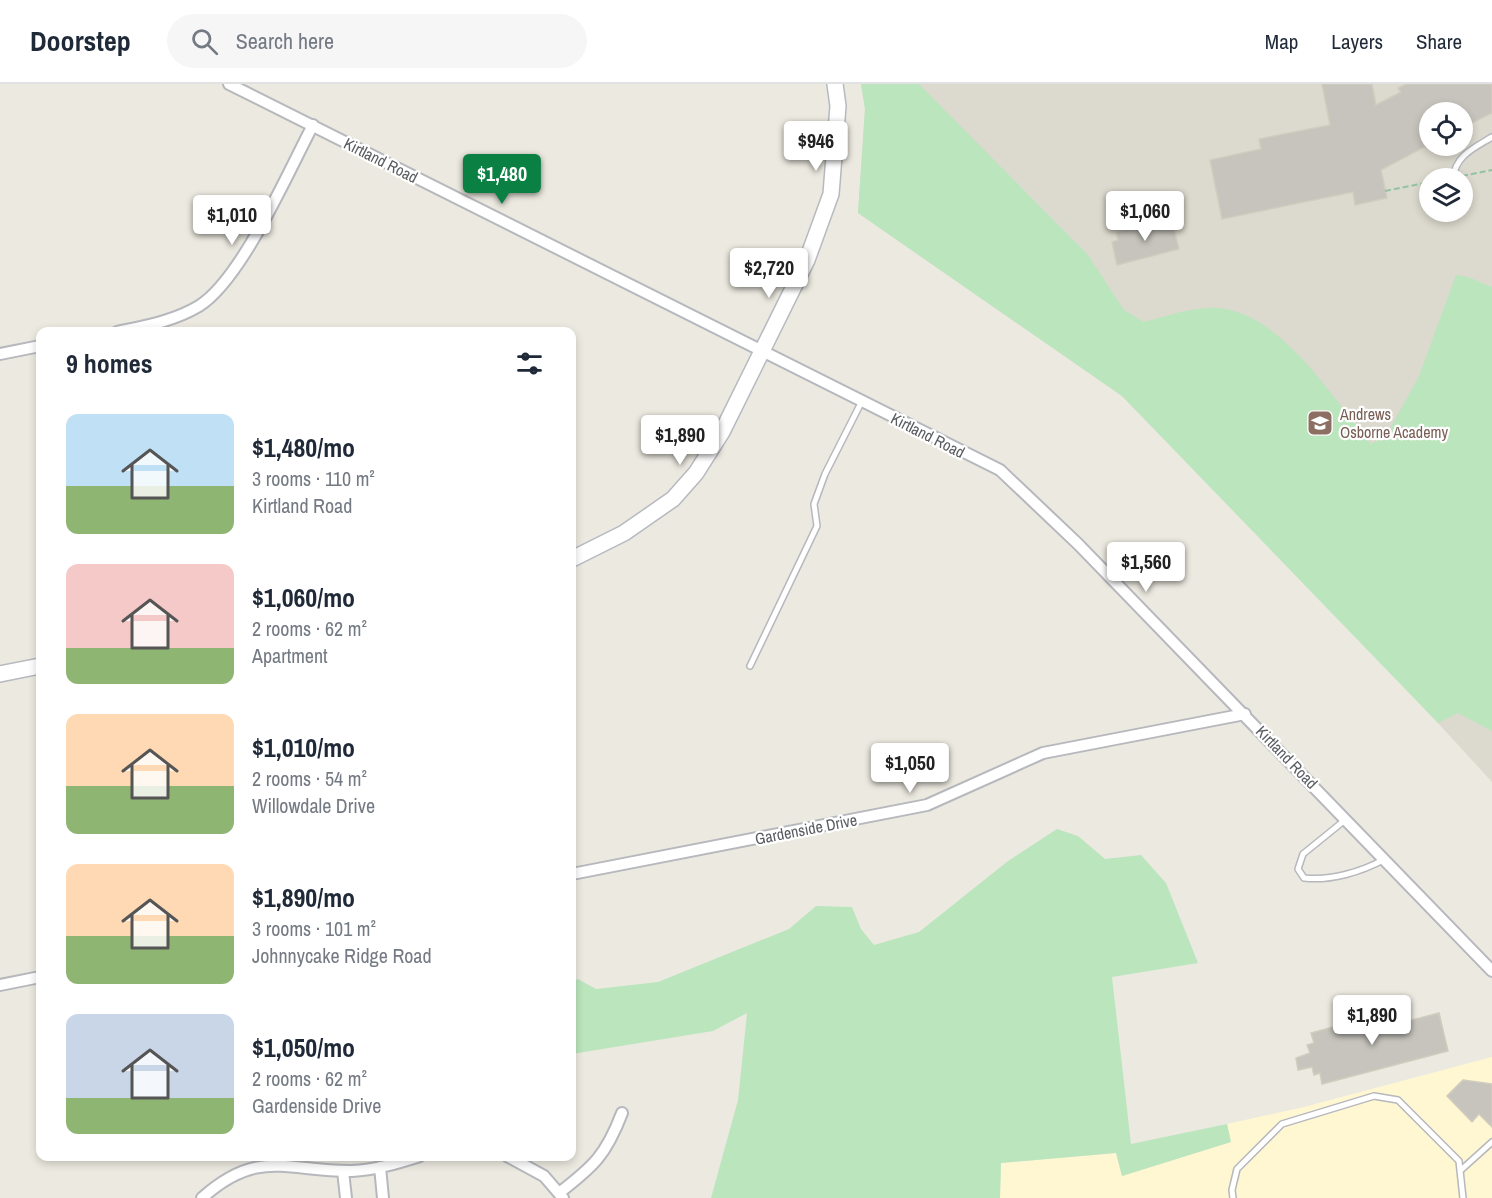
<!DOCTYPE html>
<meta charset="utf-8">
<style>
:root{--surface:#fff;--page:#f6f6f7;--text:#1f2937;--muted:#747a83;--line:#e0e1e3;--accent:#0b8043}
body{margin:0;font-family:"Archivo Narrow",sans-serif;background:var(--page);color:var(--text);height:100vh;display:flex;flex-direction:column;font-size:22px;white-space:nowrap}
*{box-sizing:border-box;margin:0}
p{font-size:20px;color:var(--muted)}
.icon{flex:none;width:33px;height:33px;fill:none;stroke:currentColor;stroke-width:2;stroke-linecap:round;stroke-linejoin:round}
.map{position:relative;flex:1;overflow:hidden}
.drawer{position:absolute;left:36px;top:243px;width:540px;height:834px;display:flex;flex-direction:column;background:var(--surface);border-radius:12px;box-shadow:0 3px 9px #0003}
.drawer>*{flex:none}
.controls{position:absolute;left:1419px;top:18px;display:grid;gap:12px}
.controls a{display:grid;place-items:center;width:54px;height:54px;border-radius:50%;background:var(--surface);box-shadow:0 3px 9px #0003;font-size:30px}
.price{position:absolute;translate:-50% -51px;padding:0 14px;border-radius:6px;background:#fff;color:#222;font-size:20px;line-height:39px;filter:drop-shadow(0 2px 3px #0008)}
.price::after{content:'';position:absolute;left:50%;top:36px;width:18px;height:14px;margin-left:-9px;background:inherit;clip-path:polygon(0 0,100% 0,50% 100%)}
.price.active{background:var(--accent);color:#fff}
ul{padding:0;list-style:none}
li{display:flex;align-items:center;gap:18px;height:150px;padding:0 30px}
li span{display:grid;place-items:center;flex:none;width:168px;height:120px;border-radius:12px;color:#555}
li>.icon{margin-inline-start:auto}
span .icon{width:72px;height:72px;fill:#fffc;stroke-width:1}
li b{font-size:26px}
h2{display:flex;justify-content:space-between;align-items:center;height:72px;padding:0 30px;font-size:26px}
header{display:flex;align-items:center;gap:36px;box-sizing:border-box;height:84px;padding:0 30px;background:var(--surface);border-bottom:2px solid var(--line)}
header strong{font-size:28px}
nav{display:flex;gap:33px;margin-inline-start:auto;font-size:21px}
.search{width:420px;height:54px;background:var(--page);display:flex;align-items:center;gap:15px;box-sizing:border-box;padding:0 21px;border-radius:33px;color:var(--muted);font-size:22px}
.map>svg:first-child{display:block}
</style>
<header>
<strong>Doorstep</strong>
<div class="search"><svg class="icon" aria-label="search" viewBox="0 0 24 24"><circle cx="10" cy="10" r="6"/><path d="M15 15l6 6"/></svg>Search here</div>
<nav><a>Map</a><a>Layers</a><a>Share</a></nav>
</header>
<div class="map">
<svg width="1492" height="1114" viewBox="0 0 1492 1114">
<rect width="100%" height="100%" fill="#eceae0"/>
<path fill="#fff7d2" d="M1492,973V1114H1000L1001,1079L1116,1069L1122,1092L1231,1058L1227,1040L1304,1023Z"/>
<path fill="#dcd9ce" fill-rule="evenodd" d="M861,0H1492V698L1404,602L1122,312L858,129L865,25ZM1430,28H1462V62H1430ZM1430,94H1462V128H1430Z"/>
<path fill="#bbe5bd" d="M861,0H919L1088,171L1124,226L1144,238C1164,233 1186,225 1207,224C1276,219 1332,314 1371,360L1386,352L1419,292L1456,191L1468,193L1492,203V647L1458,629L1438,639L1122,312L858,129L865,25Z
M1057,745L1078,752L1105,775L1141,771L1166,799L1198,879L1112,893L1131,1060L1227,1040L1231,1058L1122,1092L1116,1069L1001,1079L1000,1114H711L738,1016L747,929L713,947L572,970V898L578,895L596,905L658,898L789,845L816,822L852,823L861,845L874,861L919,848L1008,777Z"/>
<path fill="#c7c4bd" stroke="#d1ccbe" stroke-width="1.5" d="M1322,0H1372L1376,21L1401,8L1398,4L1406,0H1492V29L1462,44V28H1430V65L1424,63L1381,86L1387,114L1355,121L1353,108L1222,135L1210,76L1261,65L1259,55L1330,41Z
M1171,134L1179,165L1117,181L1112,158L1118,156L1116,148Z
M1439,929L1448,967L1322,1000L1320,989L1314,991L1312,983L1298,986L1296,974L1310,969L1307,961L1314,959L1311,949L1366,934L1367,938L1386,933L1387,936L1392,935L1393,941Z
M1463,996L1492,1000V1043L1479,1030L1472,1038L1447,1012Z"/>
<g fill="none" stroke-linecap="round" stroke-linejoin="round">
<g stroke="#b6b8bd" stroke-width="8">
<path id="service" d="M1453,94C1456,71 1474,64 1492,53
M750,582L817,442L814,420L825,390L862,317
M1345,736L1303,770L1298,785L1304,794C1331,797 1361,788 1385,775
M1461,1086L1492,1058
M1233,1114L1232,1106L1237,1085L1282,1040L1374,1012L1398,1016L1459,1077L1463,1114"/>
</g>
<g stroke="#b6b8bd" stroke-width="14">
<path id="minor" d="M229,0L1000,386L1078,460L1492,887
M117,248C145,242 174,237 199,222C242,195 288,88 313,41
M0,270L40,262
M572,790L927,721L1043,669L1245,630
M0,901L40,893
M507,1072L544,1092L563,1114
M380,1083L383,1114
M343,1087L346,1114
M559,1109C594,1082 606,1071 622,1029
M202,1114C259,1063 288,1088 352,1087C375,1086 398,1079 420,1072"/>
</g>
<g stroke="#b6b9bf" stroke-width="18">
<path id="secondary" d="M572,475L624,449L673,415L696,389L722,348L807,176L831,110L838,22L835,0
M0,590L40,582"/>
</g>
<path stroke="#92c4a3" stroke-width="2" stroke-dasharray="6 3" stroke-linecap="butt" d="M1462,92L1492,86
M1385,107L1430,98"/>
<use href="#service" stroke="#fff" stroke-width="5"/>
<use href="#minor" stroke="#fff" stroke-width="10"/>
<use href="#secondary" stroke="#fff" stroke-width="15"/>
</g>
<defs>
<g id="school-square" transform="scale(1.35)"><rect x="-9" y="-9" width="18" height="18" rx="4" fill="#8d6e63" stroke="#fff"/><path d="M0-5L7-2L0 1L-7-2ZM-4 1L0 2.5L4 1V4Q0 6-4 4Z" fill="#fff"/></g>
</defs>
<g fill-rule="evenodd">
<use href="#school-square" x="1320" y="339"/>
</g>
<g text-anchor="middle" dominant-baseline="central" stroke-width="4.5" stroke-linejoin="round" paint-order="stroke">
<g font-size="16" fill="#595c61" stroke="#fff">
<text transform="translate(381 76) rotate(27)">Kirtland Road</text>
<text transform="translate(928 351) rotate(27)">Kirtland Road</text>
<text transform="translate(1287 673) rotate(46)">Kirtland Road</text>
<text transform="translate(806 745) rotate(-11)">Gardenside Drive</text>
</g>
<g font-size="16" fill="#785e54" stroke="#fff" text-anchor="start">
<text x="1340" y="330">Andrews<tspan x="1340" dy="18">Osborne Academy</tspan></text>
</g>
</g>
</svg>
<div class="controls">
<a><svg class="icon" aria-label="locate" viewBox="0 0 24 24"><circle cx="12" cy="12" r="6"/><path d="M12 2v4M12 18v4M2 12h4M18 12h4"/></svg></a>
<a><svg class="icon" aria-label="layers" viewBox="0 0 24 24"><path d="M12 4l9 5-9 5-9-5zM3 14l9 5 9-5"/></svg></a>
</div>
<b class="price" style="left:816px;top:88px">$946</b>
<b class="price active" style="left:502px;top:121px">$1,480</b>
<b class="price" style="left:1145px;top:158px">$1,060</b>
<b class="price" style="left:232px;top:162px">$1,010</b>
<b class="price" style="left:769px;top:215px">$2,720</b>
<b class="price" style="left:680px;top:382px">$1,890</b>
<b class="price" style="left:1146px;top:509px">$1,560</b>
<b class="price" style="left:910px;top:710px">$1,050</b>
<b class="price" style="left:1372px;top:962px">$1,890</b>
<section class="drawer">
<h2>9 homes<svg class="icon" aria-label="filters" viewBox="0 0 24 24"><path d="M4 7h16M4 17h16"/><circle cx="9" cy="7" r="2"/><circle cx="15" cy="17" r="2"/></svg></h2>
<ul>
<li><span style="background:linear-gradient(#bfe0f5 60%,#8fb573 0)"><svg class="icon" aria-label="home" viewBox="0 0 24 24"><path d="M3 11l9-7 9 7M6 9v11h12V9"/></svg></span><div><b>$1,480/mo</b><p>3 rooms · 110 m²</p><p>Kirtland Road</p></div></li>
<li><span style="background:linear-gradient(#f6c9c9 70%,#8fb573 0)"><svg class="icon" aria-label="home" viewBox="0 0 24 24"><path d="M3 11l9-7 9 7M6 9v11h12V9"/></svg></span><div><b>$1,060/mo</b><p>2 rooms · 62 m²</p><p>Apartment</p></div></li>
<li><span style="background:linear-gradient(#ffd9b3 60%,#8fb573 0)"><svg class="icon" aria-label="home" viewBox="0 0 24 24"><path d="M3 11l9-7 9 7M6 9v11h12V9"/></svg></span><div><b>$1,010/mo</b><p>2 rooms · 54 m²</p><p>Willowdale Drive</p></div></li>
<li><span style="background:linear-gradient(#ffd9b3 60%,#8fb573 0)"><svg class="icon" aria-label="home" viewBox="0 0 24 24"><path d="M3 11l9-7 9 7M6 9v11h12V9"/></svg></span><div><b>$1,890/mo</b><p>3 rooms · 101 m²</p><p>Johnnycake Ridge Road</p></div></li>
<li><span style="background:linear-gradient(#c9d6e8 70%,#8fb573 0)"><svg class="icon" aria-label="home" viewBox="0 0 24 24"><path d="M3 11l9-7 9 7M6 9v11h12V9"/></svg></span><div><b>$1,050/mo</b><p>2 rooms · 62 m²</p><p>Gardenside Drive</p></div></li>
</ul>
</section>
</div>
